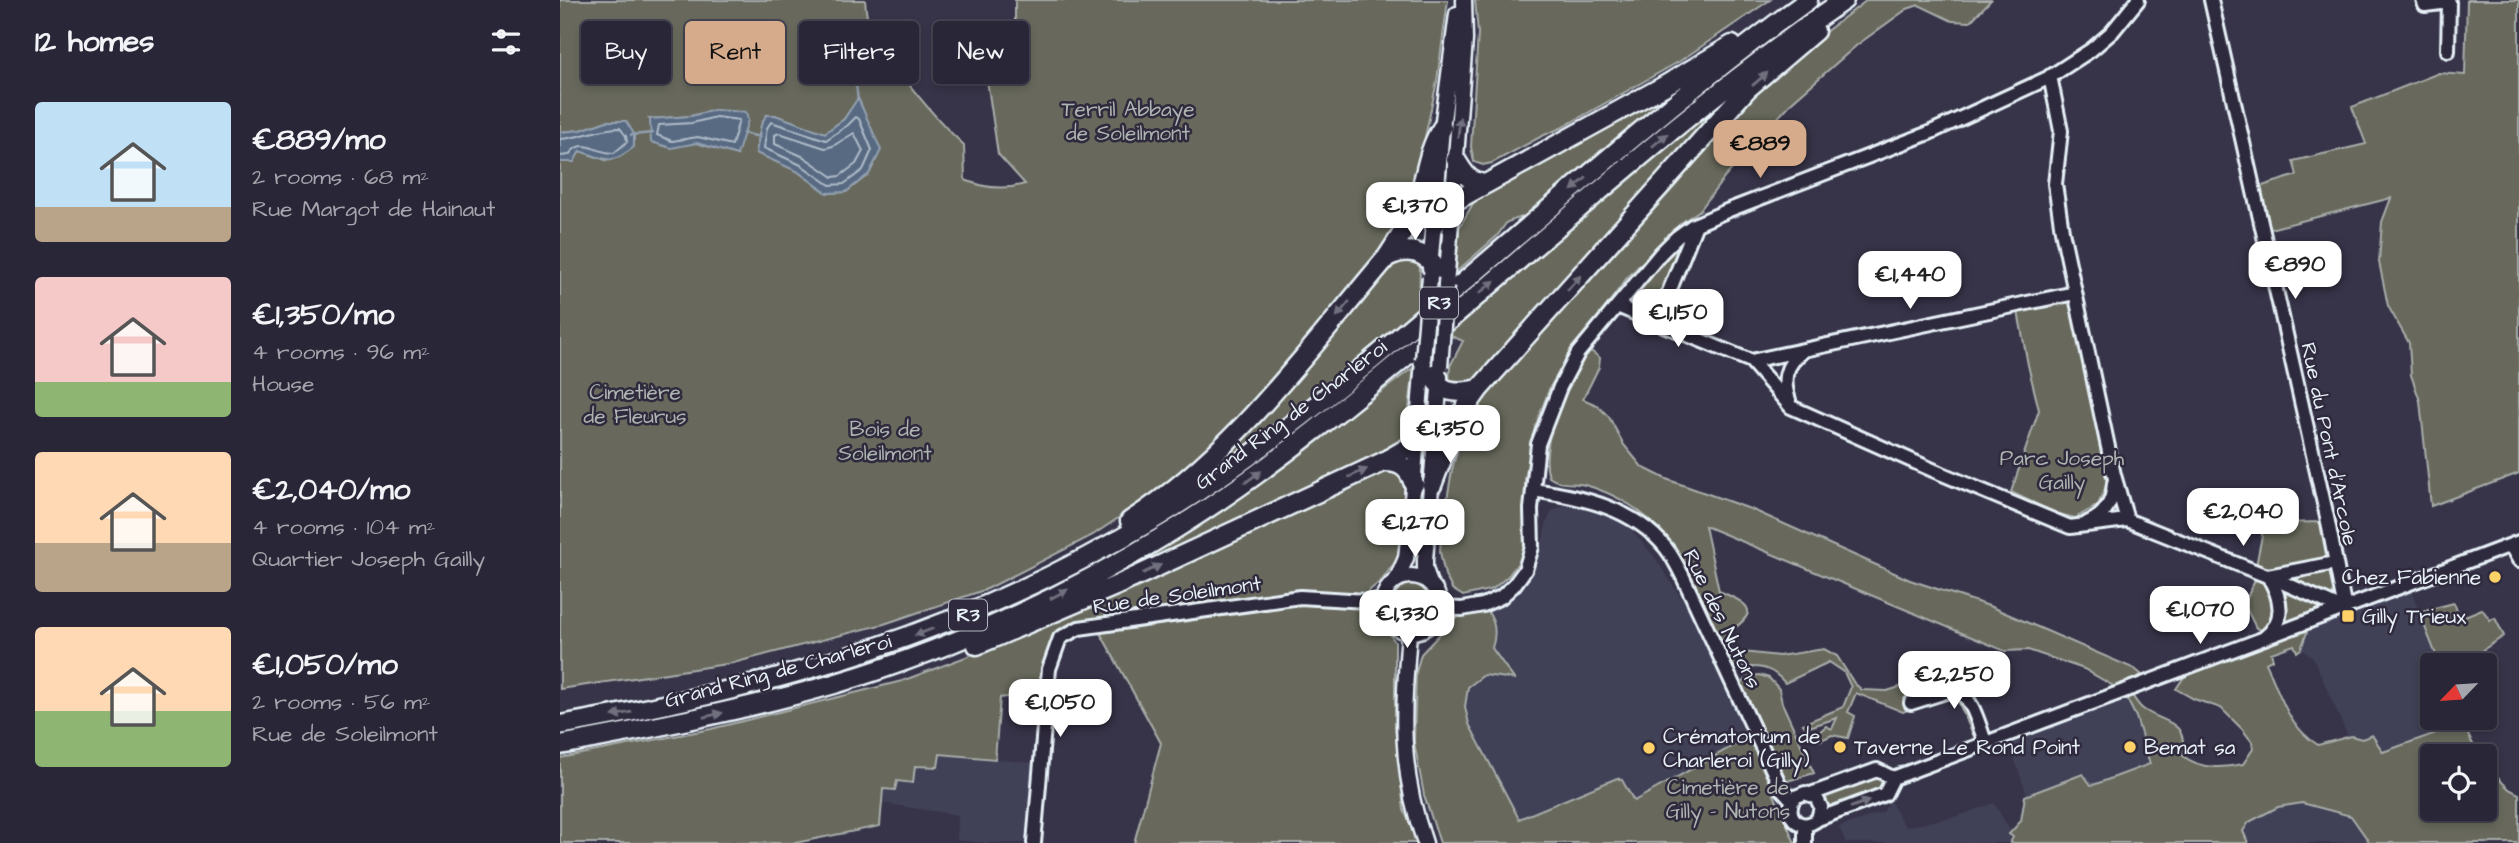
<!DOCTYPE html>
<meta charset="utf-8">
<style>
:root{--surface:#292737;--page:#312f3f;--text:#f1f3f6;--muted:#a5a5ad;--line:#454452;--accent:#d6ab8b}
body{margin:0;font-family:"Architects Daughter",sans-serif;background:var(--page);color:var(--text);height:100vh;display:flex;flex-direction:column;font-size:26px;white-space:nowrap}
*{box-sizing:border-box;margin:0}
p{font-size:23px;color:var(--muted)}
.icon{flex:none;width:38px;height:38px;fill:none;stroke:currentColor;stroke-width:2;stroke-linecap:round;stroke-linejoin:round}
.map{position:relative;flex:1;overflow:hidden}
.details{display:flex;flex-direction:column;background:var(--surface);width:560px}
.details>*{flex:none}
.hud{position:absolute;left:21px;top:21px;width:665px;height:63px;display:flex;gap:14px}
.needle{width:46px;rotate:245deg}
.tools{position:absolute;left:1860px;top:653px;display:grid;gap:14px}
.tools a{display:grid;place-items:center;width:77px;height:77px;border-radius:7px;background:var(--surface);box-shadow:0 4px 10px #0003,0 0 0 2px var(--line);font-size:35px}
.price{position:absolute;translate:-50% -60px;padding:0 16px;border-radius:14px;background:#fff;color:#222;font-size:23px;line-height:46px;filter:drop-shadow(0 2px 4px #0008)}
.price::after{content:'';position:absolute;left:50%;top:42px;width:21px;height:16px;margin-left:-10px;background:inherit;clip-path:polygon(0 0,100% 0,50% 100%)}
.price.active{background:var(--accent);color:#111}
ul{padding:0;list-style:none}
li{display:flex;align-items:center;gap:21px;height:175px;padding:0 35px}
li span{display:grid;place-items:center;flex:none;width:196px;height:140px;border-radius:7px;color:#555}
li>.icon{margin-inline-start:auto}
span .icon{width:84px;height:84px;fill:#fffc;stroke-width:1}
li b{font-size:30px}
h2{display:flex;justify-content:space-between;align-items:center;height:84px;padding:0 35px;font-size:30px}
.chip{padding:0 24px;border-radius:7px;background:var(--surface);box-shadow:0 4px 10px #0003,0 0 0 2px var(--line);font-size:24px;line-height:63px}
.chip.active{background:var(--accent);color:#111}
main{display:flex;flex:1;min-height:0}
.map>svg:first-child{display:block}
</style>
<main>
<section class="details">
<h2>12 homes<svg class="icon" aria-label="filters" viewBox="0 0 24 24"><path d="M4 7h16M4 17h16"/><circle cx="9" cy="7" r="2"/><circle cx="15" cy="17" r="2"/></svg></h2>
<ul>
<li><span style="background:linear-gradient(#bfe0f5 75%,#b9a48a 0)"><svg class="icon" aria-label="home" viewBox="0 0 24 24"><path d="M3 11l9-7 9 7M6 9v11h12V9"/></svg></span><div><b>€889/mo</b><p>2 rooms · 68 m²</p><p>Rue Margot de Hainaut</p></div></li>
<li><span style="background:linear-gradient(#f6c9c9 75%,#8fb573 0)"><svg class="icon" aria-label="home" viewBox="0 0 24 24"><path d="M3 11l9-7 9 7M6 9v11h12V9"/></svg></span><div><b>€1,350/mo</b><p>4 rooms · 96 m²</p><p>House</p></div></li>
<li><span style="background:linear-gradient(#ffd9b3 65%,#b9a48a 0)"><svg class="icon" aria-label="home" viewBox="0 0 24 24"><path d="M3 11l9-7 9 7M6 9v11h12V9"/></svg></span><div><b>€2,040/mo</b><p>4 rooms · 104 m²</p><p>Quartier Joseph Gailly</p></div></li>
<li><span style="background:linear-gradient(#ffd9b3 60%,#8fb573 0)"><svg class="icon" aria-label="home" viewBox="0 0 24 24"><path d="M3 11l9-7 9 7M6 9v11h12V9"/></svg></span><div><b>€1,050/mo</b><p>2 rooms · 56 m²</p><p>Rue de Soleilmont</p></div></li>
</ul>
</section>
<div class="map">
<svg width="1959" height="843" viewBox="0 0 1959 843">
<rect width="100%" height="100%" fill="#373449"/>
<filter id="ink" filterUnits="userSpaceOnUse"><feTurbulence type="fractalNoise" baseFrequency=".0143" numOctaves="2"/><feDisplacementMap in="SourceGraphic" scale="14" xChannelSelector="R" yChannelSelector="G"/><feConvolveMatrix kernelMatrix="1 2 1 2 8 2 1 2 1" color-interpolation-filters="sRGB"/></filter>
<g filter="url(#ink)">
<path fill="#414057" d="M1012,503L1060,517L1093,555L1136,620L1189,737L1074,802L1062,780L1057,778L959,820L909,724L905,707L908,687L943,662L932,647L933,618L928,612L960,587L977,565L987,521L993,510Z
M1850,588L1876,655V665H1872V718H1893L1896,725L1823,752L1802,739L1788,737L1753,657L1741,649L1747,632L1745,629Z
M1566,697L1576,717L1591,764L1536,784L1531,785L1523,774L1467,795L1448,741Z
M379,754L475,763L468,843H426L397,840L398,815L321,803L323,788L337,781L355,766Z
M1330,801L1345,827L1398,816L1434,803L1450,830V843H1286L1279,827L1323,812Z
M1742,803L1791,816L1810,843H1688L1683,831L1689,822L1718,807Z"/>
<path fill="#68695b" stroke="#a8adaa" stroke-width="2" fill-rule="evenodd" d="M0,0H305C306,8 306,19 310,26C327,61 375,119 404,145L405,180C424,188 445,190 465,184L438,154L427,80L455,49V0H888L877,81L854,189L838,227L810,264L660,438L588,498L533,535L427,589L324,624L173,663L0,689V162L20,151L46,160L47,121L21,130L0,132ZM298,99L320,150L309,174L286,192L268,193L237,171L196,153L201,125L215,115L265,133L284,119ZM155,110L177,155L137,143L90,119L131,116Z
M915,0H1210L1120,61L1001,128L982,136L932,163L923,165L914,162L911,147L918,33Z
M1307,0H1431L1410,22L1392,21L1359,5L1347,9L1297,45L1233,101L1165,177L1140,210L1121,223L1067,278L1017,346L990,387L975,427L965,479L964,555L948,576L933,589L903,596L892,589L885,575L880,552L881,535L892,470L902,435L915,408L997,313L1027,284L1116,185L1194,91L1239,52Z
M1907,0H1959V473L1871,506L1860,401L1851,375L1849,343L1828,306L1819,262L1822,222L1831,198L1706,230L1696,188L1737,175L1733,161L1806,144L1792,107L1879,73L1905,75Z
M1136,72L968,215L947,222L937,236L896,272L899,228L916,198Z
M1184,83L923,376L909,385L889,383L890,366L903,341L891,336L892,330Z
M1121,240L1126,241L1094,312L1089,314L1074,306L1071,299L1073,294Z
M855,257L860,265L859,309L702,435L629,486L834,258Z
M1510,294L1547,484L1538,505L1515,518L1495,513L1451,492L1479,410L1468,365L1457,306Z
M1027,348L1040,358L1039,367L1023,399L1037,405L1049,417L1064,445L1082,467L1106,479L1193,510L1350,580L1429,606L1575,669L1582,675L1555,687L1524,669L1468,650L1445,651L1145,526L1159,591C1194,606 1199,612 1165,635L1176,660L1183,652L1219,656L1264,649L1277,656L1294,683L1302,690L1327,691L1388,672L1416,679L1448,669L1446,674L1422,683L1412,695L1427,732L1415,739L1394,692L1343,712L1296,693L1288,712L1295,716L1288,738L1272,735L1259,741L1256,735L1266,726L1272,729L1277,718L1246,728L1243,724L1283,707L1291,687L1284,672L1269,662L1225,683C1209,664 1197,667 1174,667C1143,610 1129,543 1070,505C1057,497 1040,489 1025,485C1012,482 1001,486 989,477C978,446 1009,374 1027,348Z
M854,367L845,441L567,574L558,572L629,531L715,472Z
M832,468L843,480L845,495L840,555L822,580L798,600L747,591L513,623C481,639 485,661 481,693L440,698L435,759L380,754L378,767L355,766L353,783L337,781L335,790L323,789L320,826L235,843H0V758L151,729L342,681L480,629L601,576Z
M1706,515L1716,523L1763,522L1771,558C1746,564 1722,571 1696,566Z
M1771,567L1775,591L1772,596L1730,577Z
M1697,576L1710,588L1716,612L1708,627L1710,633L1696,628L1684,604Z
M832 604a20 20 0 1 1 40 0a20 20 0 1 1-40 0Z
M1730,591L1763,605L1767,610L1722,629L1725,615V596Z
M1894,603L1900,618L1922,609L1930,620L1935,618L1944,636L1903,663L1904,665H1876V655L1859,612Z
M799,604L814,610L835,642V728L844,810L858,843H574L601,743L536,625L741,605Z
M928,612C936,623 936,636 932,648L954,679L924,675L908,687L905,707L909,724L959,819L1057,778L1062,780L1074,801L1189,737L1235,843H880L864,795L854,742L856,672L861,654L895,618Z
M1745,629L1747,632L1741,649L1737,652L1734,645L1711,653L1713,659L1706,663C1720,694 1728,727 1758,745L1791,736L1802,739L1812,735L1823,752L1898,725L1906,731L1919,756H1872V808H1925V765L1949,789L1959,794V843H1810L1791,816L1742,803L1718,807L1689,822L1683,831L1688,843H1450L1453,837L1449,834L1461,821L1465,796L1523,774L1531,785L1536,784L1590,764L1576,717L1566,697L1572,695C1575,700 1579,706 1583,709C1606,725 1627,718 1623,756C1642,770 1662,768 1683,764L1693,749L1692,742L1682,729L1661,708L1634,699L1616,689L1626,674Z
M1199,675L1209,678L1219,689L1222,703L1254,773L1227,781L1181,684L1189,677Z
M1317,777L1324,778L1323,787L1267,809L1261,796Z"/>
<path fill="#586a82" stroke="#92a0b1" stroke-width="2" d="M298,98L321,150L309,174L286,192L267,193L237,171L196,153L201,125L206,115H215L265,133L284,119Z
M155,110L186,112L188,120L177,155L137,143L111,148L91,142L90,119L131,116Z
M47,121H66L74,134V147C50,166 48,160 20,151L14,162H0V132L21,130Z"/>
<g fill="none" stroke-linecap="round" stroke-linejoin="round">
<path stroke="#aebbc9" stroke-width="2" d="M156,117L179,120L172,145L138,137L112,141L97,135L99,125L132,123Z
M296,117L299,119L312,150L303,170L284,184L270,185L241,165L204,148L207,128L211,122L266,140L288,125Z
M219,133L265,148L273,146L294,133L303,151L296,164L280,176L273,177L244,157L215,144V135Z
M0,139C21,138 39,128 60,128L66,136L67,142L54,153C35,153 22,136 9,155L0,156"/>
<path stroke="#92a0b1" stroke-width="2.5" d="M296,85L298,100
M183,133L200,137
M71,135L93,133"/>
<g stroke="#e8f1f8" stroke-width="18">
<path id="minor" d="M1651,0L1767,517L1785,610
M1863,0L1865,5L1889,2L1888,51
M1490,76L1501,131L1495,184L1502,231L1554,475L1567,520
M1057,306L1191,361L1231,407L1375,471L1510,527L1567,520L1717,580L1785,610
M1097,322L1136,224
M1191,361L1515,293
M1229,400C1222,380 1225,365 1242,352
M973,490C1022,497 1074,508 1106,548C1113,557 1118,567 1123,577L1221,788L1232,800
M1527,523C1545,516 1553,501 1554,483
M1951,546L1959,560
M879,608L902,609L923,605L941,597L954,585L965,570L972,547L971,509L978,444L1000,387L1018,353L1101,253L1117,237L1132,226L1169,210L1369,133L1488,78L1531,50L1552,32L1578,0
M1704,638C1727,620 1721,597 1708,576L1775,563
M1351,703L1395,689C1413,696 1419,727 1426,744
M1251,794L1317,770L1333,778
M1258,819L1261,807L1256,797L1245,793L1235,797C1222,815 1240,834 1258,819L1325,794L1333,778L1959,542
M1245,825V843
M474,843L489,669L500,638L519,628L740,597L823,602"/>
</g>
<g stroke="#e8f1f8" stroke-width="19">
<path id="major" d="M870,268L882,128L897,14
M886,286L905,40L904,0
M823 604a28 28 0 1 1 56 0a28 28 0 1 1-56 0Z
M837,579L846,558L851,513L863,360
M870,584L865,568V560L880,377
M849,633C843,710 838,768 865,843"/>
</g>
<g stroke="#e8f1f8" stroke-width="23">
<path id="highway" d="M896,160C904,173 909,183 926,184
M874,225L893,202L1104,86L1172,45
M827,257C857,242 874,259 886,286
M863,360C878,390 886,396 919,389
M823,462C840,461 849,468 854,484
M872,485L897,420L919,389L1187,89L1255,31
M570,521C674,454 748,350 827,257C838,240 850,223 857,203C866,177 867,151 882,128
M417,645L560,584L823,462L856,443L876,417
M0,725C217,687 405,633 596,518C697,457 788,381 878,304C999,201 1119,94 1248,0
M0,745C92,728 184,710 274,684C392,649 507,596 612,531C711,470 800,395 889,320C1018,210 1144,96 1284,0"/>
</g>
<use href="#minor" stroke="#2f2a3d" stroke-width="12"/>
<use href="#major" stroke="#2f2a3d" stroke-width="14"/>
<use href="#highway" stroke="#2f2a3d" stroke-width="18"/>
<g stroke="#e8f1f8" stroke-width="19" stroke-linecap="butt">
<path id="major-bridge" d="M863,360L870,277
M880,367L886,286"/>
</g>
<use href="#major-bridge" stroke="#2f2a3d" stroke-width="14"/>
</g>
<defs><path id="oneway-solid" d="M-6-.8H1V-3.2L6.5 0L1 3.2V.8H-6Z" transform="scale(1.75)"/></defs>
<g fill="#70707e">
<use href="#oneway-solid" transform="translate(1200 79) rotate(-41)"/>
<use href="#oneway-solid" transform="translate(899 127) rotate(-85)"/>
<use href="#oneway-solid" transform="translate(1100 140) rotate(-40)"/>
<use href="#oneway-solid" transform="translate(1019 184) rotate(140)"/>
<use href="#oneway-solid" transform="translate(1014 283) rotate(-49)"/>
<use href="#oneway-solid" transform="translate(927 287) rotate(-40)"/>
<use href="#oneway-solid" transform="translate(783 309) rotate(130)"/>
<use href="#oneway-solid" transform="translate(798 473) rotate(-24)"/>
<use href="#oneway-solid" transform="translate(693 477) rotate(-36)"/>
<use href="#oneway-solid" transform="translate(592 569) rotate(-25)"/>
<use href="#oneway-solid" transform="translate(499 594) rotate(-28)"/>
<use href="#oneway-solid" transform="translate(364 632) rotate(159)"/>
<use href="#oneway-solid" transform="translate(62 714) rotate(169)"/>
<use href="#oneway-solid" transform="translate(153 715) rotate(-13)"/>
<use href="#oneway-solid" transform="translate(1300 804) rotate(-20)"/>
</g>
</g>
<g fill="#ffd166" stroke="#2f2a3d" stroke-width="2.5">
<circle cx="1935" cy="577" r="7"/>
<rect x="1781" y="609" width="14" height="14" rx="3.5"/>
<circle cx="1280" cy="747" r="7"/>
<circle cx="1570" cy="747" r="7"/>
<circle cx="1089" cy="748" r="7"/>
</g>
<g text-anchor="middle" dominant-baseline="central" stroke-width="5" stroke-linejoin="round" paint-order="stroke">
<g fill="#2f2a3d" stroke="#b0b5c0" stroke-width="2">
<rect x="860" y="287.5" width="38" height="31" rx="5"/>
<rect x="389" y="599.5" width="38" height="31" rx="5"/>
</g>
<g font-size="19" font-weight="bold" fill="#e8f1f8">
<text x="879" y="303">R3</text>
<text x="408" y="615">R3</text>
</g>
<g font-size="21" fill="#aeb4b1" stroke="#2f2a3d">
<text x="568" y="109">Terril Abbaye<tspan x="568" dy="24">de Soleilmont</tspan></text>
<text x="75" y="392">Cimetière<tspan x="75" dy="24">de Fleurus</tspan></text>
<text x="325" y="429">Bois de<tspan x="325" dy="24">Soleilmont</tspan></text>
<text x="1502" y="458">Parc Joseph<tspan x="1502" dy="24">Gailly</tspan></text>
<text x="1168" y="787">Cimetière de<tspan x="1168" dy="24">Gilly - Nutons</tspan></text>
</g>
<g font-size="21" fill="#e8f1f8" stroke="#2f2a3d">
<text transform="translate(731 415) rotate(-37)">Grand Ring de Charleroi</text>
<text transform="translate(1769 444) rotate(78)">Rue du Pont d'Arcole</text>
<text transform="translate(617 595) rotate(-8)">Rue de Soleilmont</text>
<text transform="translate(1162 619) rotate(64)">Rue des Nutons</text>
<text transform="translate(218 671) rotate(-15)">Grand Ring de Charleroi</text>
</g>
<g font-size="21" fill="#e8f1f8" stroke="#2f2a3d" text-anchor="start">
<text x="1921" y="577" text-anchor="end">Chez Fabienne</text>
<text x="1802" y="616">Gilly Trieux</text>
<text x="1103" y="736">Crématorium de<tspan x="1103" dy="24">Charleroi (Gilly)</tspan></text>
<text x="1294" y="747">Taverne Le Rond Point</text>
<text x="1584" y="747">Bemat sa</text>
</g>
</g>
</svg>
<div class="tools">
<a><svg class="needle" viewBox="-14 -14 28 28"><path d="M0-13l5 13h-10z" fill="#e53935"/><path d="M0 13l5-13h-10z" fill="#a5a5ad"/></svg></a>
<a><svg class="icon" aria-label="locate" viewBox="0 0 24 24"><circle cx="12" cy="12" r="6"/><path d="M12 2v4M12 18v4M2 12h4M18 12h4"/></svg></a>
</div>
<b class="price active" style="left:1200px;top:180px">€889</b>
<b class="price" style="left:855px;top:242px">€1,370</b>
<b class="price" style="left:1735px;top:301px">€890</b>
<b class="price" style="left:1350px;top:311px">€1,440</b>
<b class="price" style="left:1118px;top:349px">€1,150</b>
<b class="price" style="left:890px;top:465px">€1,350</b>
<b class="price" style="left:1683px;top:548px">€2,040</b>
<b class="price" style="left:855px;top:559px">€1,270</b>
<b class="price" style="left:1640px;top:646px">€1,070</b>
<b class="price" style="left:847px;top:650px">€1,330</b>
<b class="price" style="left:1394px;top:711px">€2,250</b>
<b class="price" style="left:500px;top:739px">€1,050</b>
<div class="hud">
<a class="chip">Buy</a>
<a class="chip active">Rent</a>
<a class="chip">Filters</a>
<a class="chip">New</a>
</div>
</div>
</main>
